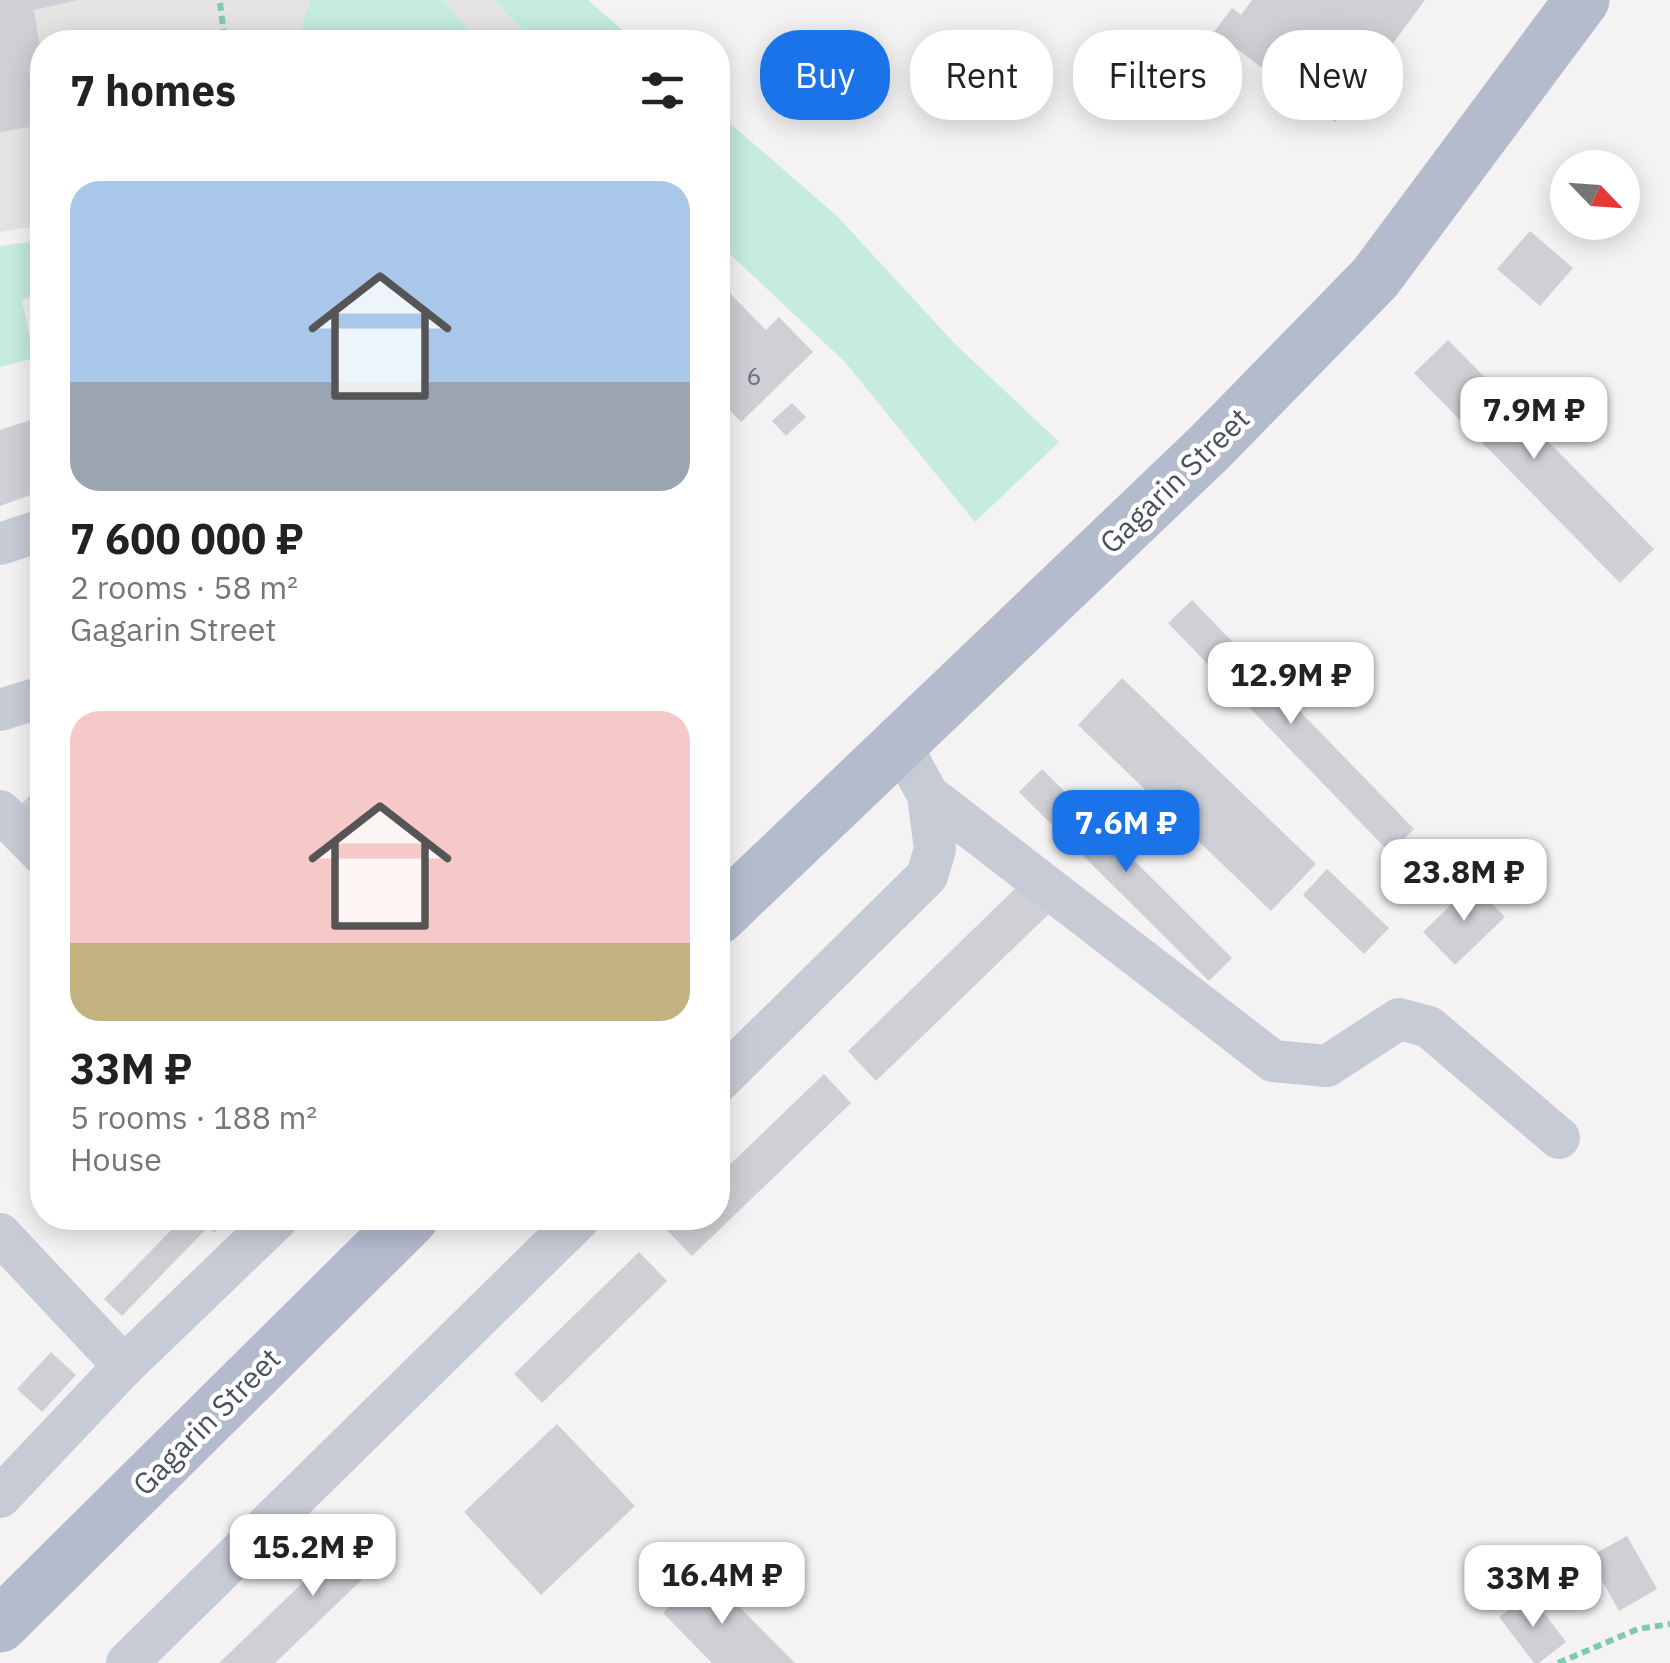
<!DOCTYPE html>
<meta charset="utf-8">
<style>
:root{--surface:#fff;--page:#f6f6f6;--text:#222;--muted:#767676;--accent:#1a73e8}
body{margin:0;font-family:"IBM Plex Sans",sans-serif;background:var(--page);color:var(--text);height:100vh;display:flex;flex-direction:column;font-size:38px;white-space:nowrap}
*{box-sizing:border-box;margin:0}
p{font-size:32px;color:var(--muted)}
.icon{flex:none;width:55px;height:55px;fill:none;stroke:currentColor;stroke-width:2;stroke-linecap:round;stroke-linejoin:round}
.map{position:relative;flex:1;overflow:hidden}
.details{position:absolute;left:30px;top:30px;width:700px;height:1200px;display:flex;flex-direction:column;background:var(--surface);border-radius:40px;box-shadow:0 5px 25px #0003}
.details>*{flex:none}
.top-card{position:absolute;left:760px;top:30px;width:760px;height:90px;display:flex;gap:20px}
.needle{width:65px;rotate:115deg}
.controls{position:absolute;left:1550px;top:150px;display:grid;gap:20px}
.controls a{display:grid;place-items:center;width:90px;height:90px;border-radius:50%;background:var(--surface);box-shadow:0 5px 25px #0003;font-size:50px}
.price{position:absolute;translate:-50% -85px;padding:0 22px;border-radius:20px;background:#fff;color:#222;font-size:32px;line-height:65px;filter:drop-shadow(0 2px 5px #0008)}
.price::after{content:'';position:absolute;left:50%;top:60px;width:30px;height:22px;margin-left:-15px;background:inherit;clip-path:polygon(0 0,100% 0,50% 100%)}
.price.current{background:var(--accent);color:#fff}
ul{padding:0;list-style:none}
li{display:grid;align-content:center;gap:20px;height:530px;padding:0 40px}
li span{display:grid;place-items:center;height:310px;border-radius:30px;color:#555}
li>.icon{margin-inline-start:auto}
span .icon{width:180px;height:180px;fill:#fffc;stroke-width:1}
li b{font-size:42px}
h2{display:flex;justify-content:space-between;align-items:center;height:120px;padding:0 40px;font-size:42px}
.pill{padding:0 35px;border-radius:40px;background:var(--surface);box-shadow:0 5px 25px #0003;font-size:35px;line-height:90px}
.pill.current{background:var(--accent);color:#fff}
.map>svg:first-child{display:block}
</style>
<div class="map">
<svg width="1670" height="1663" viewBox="0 0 1670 1663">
<rect width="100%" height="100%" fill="#f4f2f2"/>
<path fill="#e5e4e3" d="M0,0H494L533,42H42V225L0,232Z"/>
<path fill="#c5ecde" d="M311,0H443L479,42H296Z
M494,0H588L636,42H533Z
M718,113L837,216L954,343L1059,442L975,522L845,362L718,243Z
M29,242L42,247V294L22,300L34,358L0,367V246Z"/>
<path fill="#cfd0d5" d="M0,0H78L34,10L42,61V125L0,132Z
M1252,0H1425L1335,122L1214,32L1232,8L1241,15Z
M1530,231L1573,268L1540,306L1497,269Z
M721,284L766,330L779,317L813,352L741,422L718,398Z
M1448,340L1654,549L1620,583L1414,373Z
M792,403L806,417L786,436L772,421Z
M42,416V491L0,506V430Z
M1192,600L1414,829L1390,853L1168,623Z
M1122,678L1316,864L1271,911L1078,725Z
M1042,769L1232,958L1209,981L1019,792Z
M42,784V820L36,828L17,808Z
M1327,869L1389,928L1364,954L1303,895Z
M1023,881L1052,911L876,1081L848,1051Z
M1473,883L1505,917L1455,965L1423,932Z
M824,1074L851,1103L692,1256L664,1227L674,1218H718V1176Z
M183,1218H193L206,1229L122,1316L104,1299Z
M200,1218H230L214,1233Z
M639,1252L667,1281L542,1403L514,1374Z
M51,1352L76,1375L42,1412L17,1389Z
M557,1424L635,1506L541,1595L464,1512Z
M366,1522L393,1550L275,1663H219Z
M1627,1536L1657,1589L1619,1611L1589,1557Z
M704,1571L795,1663H712L663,1613Z
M1530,1594L1566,1642L1539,1663H1534L1499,1617Z"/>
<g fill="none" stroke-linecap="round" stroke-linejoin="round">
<path stroke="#80c8b6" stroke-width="6" stroke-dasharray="8 5" stroke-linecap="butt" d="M220,3L225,42
M1558,1663L1638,1629L1670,1624"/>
<path stroke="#c7cbd5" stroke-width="42" d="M0,544L42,530
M0,710L42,697
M900,744L928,795L1273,1061L1327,1066L1399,1019L1429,1027L1559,1138
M0,811L42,854
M718,1082L927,876L935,849L928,795
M0,1234L124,1366
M0,1497L124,1366L278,1218
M127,1663L580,1218"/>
<path stroke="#b4bbcd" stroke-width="55" d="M718,917L1210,447L1375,278L1582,0
M0,1625L411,1218"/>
</g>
<g text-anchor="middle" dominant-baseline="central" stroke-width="9" stroke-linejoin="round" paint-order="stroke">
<g font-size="25" fill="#6c707c">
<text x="754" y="375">6</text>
</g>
<g font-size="30" fill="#4b505e" stroke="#fff">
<text transform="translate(1174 480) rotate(-44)">Gagarin Street</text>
<text transform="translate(206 1421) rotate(-45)">Gagarin Street</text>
</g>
</g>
</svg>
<div class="controls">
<a><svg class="needle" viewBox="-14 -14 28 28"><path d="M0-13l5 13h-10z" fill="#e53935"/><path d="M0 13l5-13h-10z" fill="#767676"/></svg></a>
</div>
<b class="price" style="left:1534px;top:462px">7.9M ₽</b>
<b class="price" style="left:1291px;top:727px">12.9M ₽</b>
<b class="price current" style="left:1126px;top:875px">7.6M ₽</b>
<b class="price" style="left:1464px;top:924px">23.8M ₽</b>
<b class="price" style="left:313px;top:1599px">15.2M ₽</b>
<b class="price" style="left:722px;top:1627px">16.4M ₽</b>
<b class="price" style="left:1533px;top:1630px">33M ₽</b>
<div class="top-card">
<a class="pill current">Buy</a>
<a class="pill">Rent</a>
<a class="pill">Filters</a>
<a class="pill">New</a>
</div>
<section class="details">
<h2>7 homes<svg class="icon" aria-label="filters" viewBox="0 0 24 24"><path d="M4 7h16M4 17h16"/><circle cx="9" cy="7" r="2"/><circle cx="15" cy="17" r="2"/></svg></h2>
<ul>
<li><span style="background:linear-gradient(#a9c7e8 65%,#9aa5b1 0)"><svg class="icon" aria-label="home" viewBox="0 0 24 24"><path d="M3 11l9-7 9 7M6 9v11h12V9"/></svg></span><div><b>7 600 000 ₽</b><p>2 rooms · 58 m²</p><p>Gagarin Street</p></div></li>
<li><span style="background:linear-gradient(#f6c9c9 75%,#c2b280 0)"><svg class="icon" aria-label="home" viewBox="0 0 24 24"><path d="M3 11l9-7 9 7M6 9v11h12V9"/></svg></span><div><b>33M ₽</b><p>5 rooms · 188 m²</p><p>House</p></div></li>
</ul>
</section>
</div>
